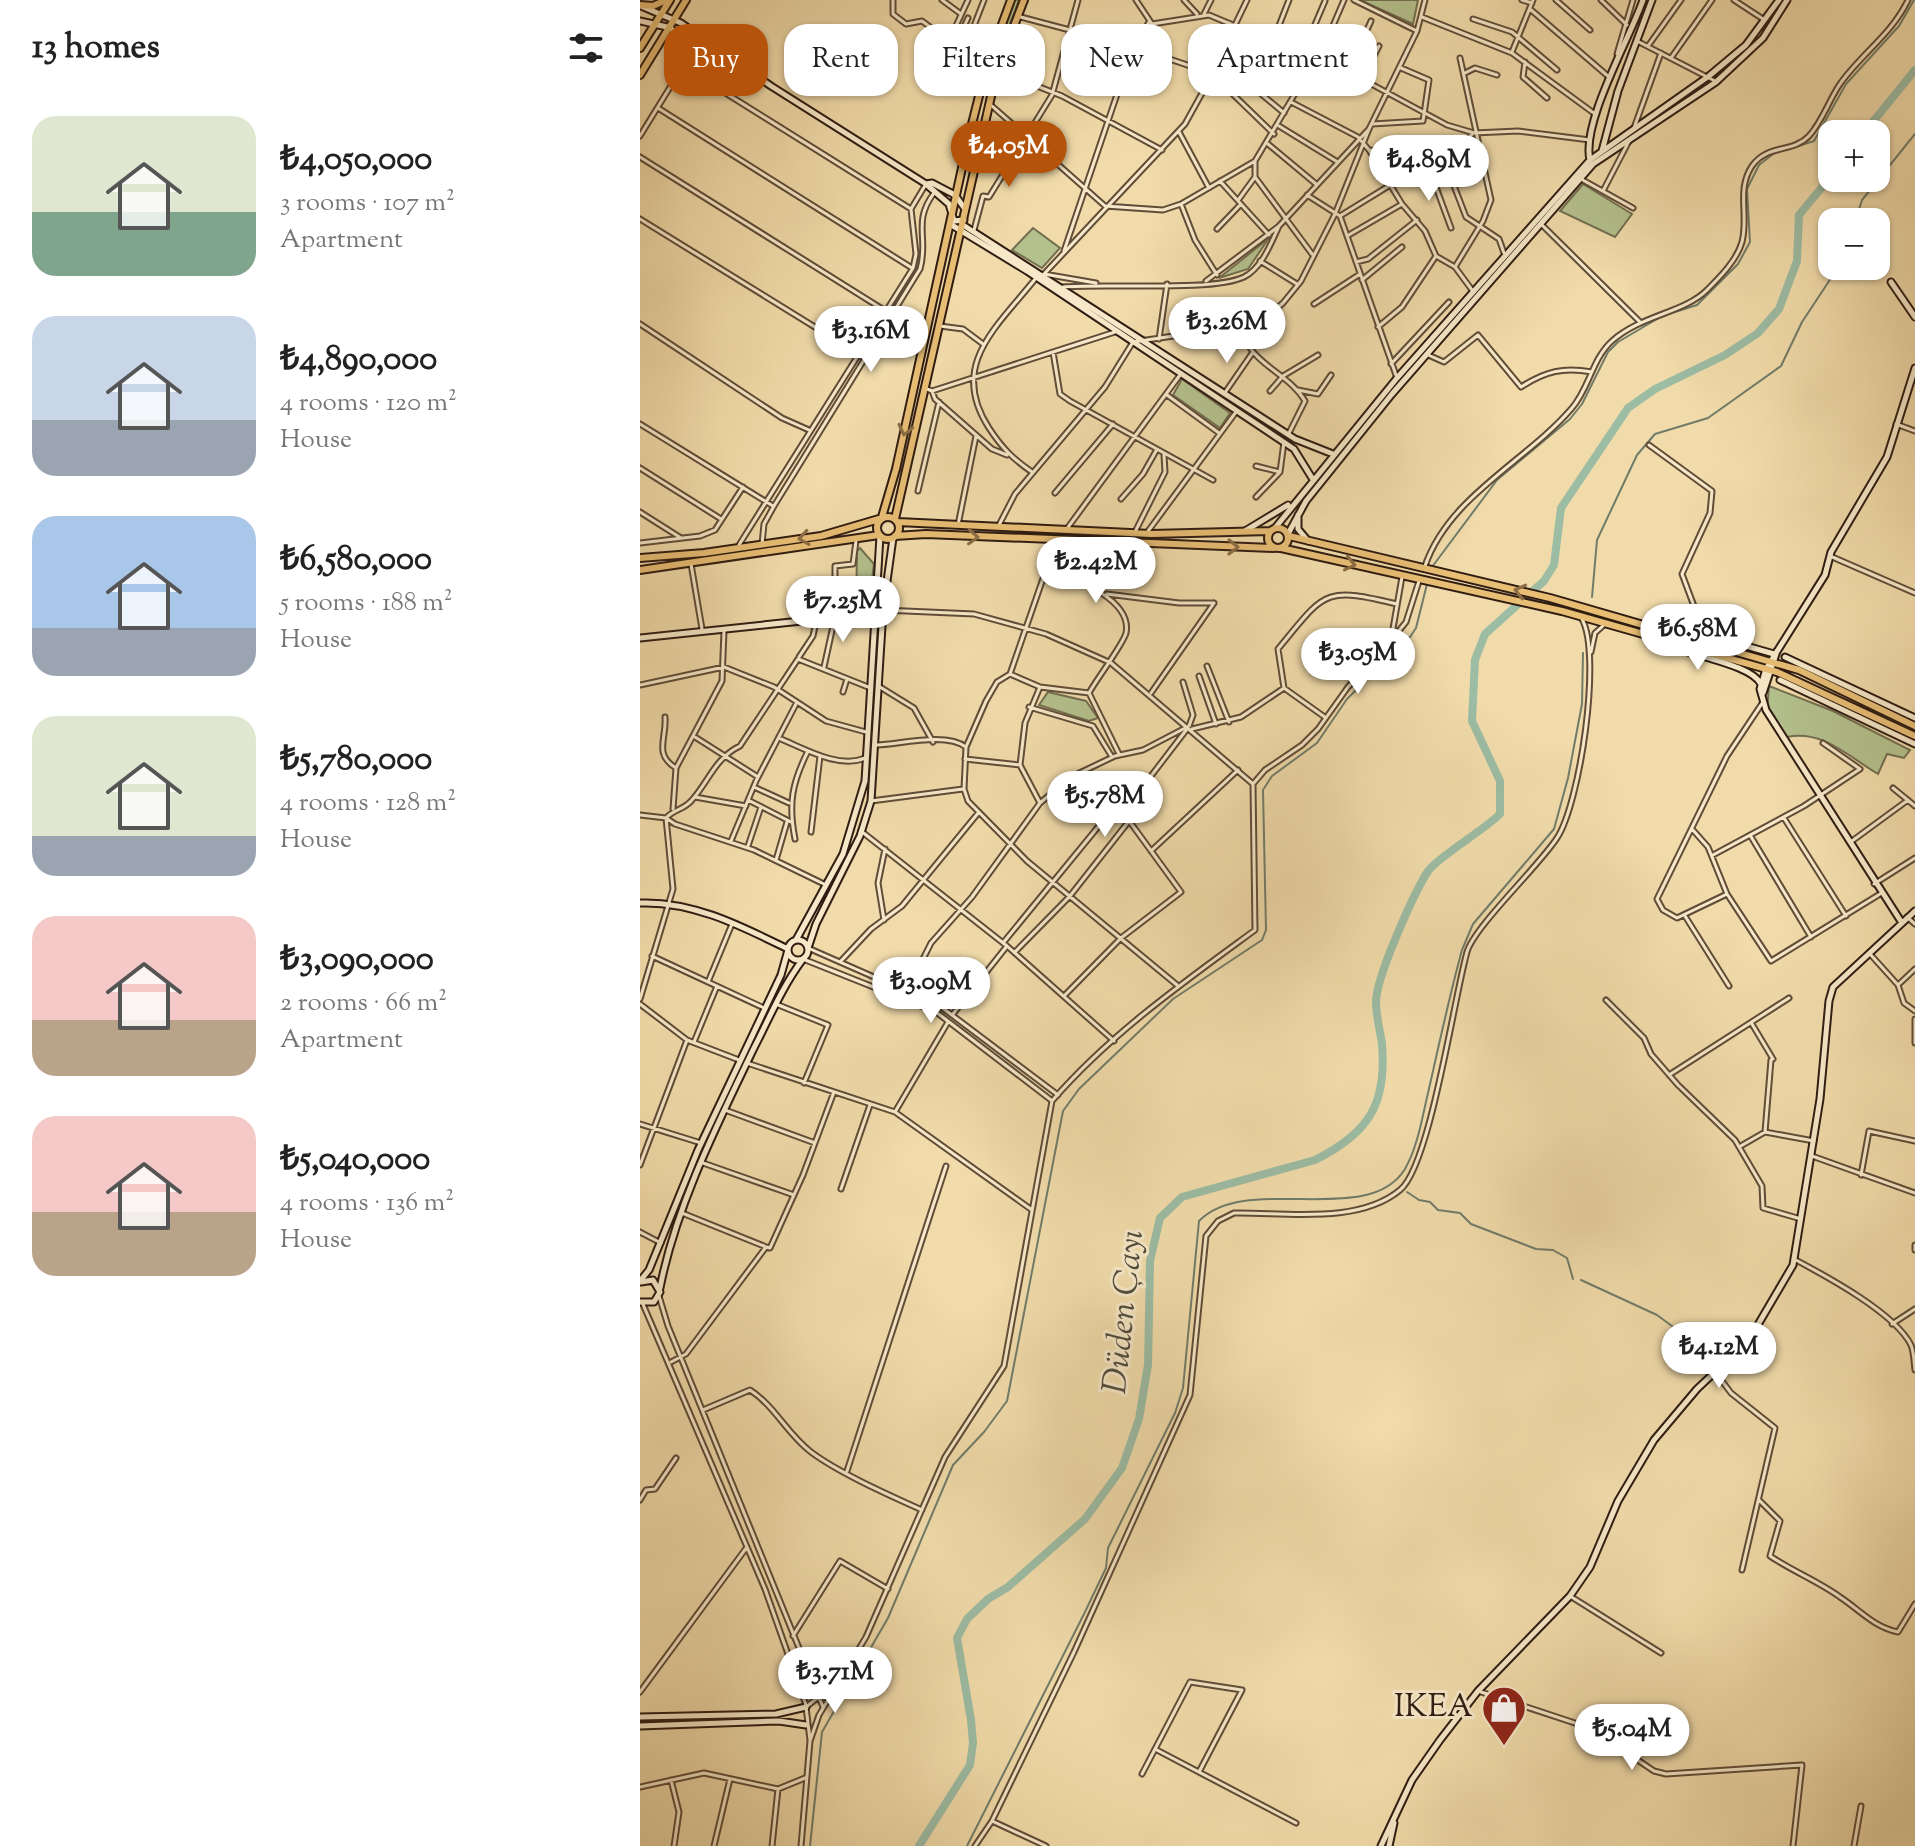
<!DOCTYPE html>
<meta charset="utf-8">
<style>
:root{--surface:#fff;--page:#f2f2f2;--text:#222;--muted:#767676;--accent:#b45309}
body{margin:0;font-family:"Sorts Mill Goudy",serif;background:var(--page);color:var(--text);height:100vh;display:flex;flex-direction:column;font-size:30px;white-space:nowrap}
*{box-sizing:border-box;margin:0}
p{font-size:26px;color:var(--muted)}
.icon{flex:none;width:44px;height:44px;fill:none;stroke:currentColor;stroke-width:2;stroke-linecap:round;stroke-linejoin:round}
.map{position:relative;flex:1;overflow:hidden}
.drawer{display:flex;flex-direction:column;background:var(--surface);width:640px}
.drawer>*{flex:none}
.hud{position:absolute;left:24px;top:24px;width:760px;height:72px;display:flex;gap:16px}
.controls{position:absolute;left:1178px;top:120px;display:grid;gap:16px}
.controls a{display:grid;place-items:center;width:72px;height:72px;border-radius:16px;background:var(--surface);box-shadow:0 2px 6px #0004;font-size:40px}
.price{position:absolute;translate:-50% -68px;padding:0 18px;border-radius:28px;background:#fff;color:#222;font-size:26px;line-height:52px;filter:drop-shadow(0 2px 4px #0008)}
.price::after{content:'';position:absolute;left:50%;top:48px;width:24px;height:18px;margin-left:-12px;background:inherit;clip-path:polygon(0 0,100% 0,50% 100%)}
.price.on{background:var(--accent);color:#fff}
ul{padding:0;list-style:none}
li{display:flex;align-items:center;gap:24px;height:200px;padding:0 32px}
li span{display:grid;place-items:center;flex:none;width:224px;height:160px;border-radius:24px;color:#555}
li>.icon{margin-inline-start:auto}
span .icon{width:96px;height:96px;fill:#fffc;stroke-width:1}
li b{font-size:34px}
h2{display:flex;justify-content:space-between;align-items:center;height:96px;padding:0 32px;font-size:34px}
.pill{padding:0 28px;border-radius:24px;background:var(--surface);box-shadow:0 2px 6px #0004;font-size:28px;line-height:72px}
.pill.on{background:var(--accent);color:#fff}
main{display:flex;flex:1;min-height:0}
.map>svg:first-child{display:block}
</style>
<main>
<section class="drawer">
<h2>13 homes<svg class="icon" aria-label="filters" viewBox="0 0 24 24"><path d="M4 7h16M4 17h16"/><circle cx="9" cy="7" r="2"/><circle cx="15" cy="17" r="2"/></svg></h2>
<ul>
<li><span style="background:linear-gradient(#dfe7d0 60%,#7fa58c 0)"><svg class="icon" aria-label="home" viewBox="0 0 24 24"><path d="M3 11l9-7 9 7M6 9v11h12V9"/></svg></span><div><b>₺4,050,000</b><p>3 rooms · 107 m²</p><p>Apartment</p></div></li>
<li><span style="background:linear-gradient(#c9d6e8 65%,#9aa5b1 0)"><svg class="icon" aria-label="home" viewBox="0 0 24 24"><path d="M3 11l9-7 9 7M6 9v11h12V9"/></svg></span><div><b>₺4,890,000</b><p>4 rooms · 120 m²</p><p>House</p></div></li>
<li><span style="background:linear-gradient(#a9c7e8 70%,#9aa5b1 0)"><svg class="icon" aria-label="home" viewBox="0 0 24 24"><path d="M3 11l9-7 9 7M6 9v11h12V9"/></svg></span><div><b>₺6,580,000</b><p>5 rooms · 188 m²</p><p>House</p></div></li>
<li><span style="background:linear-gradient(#dfe7d0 75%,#9aa5b1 0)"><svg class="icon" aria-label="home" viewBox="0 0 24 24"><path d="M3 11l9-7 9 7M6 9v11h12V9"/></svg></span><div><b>₺5,780,000</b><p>4 rooms · 128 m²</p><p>House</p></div></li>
<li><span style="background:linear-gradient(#f6c9c9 65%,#b9a48a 0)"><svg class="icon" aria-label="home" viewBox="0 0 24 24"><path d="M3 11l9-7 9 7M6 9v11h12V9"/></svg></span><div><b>₺3,090,000</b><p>2 rooms · 66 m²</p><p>Apartment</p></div></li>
<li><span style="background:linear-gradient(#f6c9c9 60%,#b9a48a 0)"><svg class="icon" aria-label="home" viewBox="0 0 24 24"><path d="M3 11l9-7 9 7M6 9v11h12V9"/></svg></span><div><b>₺5,040,000</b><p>4 rooms · 136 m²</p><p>House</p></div></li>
</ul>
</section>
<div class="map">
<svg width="1275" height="1846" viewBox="0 0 1275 1846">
<rect width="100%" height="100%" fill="#f1dbaa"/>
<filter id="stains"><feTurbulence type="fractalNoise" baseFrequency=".0025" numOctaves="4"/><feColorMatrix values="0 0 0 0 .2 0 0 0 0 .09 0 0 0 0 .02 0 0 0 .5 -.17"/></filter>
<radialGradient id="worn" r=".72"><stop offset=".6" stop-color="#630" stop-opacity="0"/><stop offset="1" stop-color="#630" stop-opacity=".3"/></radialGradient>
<path fill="#b4c18d" stroke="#726e50" stroke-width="2" d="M374,0H379L353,69L349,68Z
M720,0H778L773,24Z
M943,184L992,214L975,237L920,211Z
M393,228L420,248L402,268L372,250Z
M629,238L608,269L579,278Z
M542,379L590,413L580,428L533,395Z
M220,548L234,564L228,612L216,611L217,551Z
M1129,686L1193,711L1270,750L1264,758L1247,754L1238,774C1209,757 1182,729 1147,737L1127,711Z
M408,692L446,701L458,718L449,721L399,705Z"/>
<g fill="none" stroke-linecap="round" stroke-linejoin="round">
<path stroke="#707c6a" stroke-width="2" d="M1215,222L1222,200L1275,134
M792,567L857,480L930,419L942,404L968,352L978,342L1022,316L1057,305L1098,264L1110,242L1107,189L1119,165L1133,154L1174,141L1206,84L1259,26L1274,0
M952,597L957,540L997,455L1015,434L1068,418L1141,366L1162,322L1199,266
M767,1192L779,1200L790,1202L798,1210L820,1213L831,1224L896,1249L913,1250L927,1258L933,1279
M941,1280L1017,1315L1036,1329
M1044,1327L1088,1353
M170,1846L182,1732L248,1618L313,1465L344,1432L367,1401L423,1111L439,1089L533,999L622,940L626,930L623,790L632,776L677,743L707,699L770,637L776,628L787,584
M327,1846L444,1614L466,1568L468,1548L535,1413L543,1388L559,1221C607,1172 728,1229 765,1169C778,1146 782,1118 788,1093C799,1045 809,997 822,950L833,924L914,829L928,778L942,704L943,653"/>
<path stroke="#9cbca4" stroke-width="8" d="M1223,134L1275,70
M279,1846L330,1765L333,1743L331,1720L317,1638L327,1619L348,1599L368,1587L445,1519L482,1468L499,1419L508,1365L510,1261L520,1218L542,1197L675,1160C729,1133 747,1104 742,1044C740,1030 736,1016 736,1002C736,977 774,893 788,871C799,856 843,831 860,814V781L832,721L835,660L845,634L904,581L914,565L921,508L988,408L1015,389L1085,355L1118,333L1139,309L1157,261L1159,215L1192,175"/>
<g stroke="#604c38" stroke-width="7">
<path id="street" d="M253,0V14L266,24L282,21L346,68
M302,0L321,14
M496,0L512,24L569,15L722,79L807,125L834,133L878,131L950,140
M544,0L557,14
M714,0L777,31
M882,0L892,3
M916,0L950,30
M961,0L987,25
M1094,0L1123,19
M890,9L969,77
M564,14L571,0
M377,16L494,47L571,73L634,134
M782,17L872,53L955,114
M833,19L872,32L917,70
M595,25L607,0
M315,28L328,0
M323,29L328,18
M322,31H332L344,0
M307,39L313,30
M633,41L649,0
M997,41L1075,81
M313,44L319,35
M1008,46L1041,0
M872,52L893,0
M977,54L993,0
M662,55L685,1
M577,57L644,113
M1031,58L1072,0
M678,61L704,0
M885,62L883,77L907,98
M357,70L422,96L522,150
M708,72L731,21
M825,73L835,68L857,75
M722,79L739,46
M651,102L718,137L729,150L762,152L799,144L814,154
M352,106L465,206L523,210L541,204L615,161L675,60
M18,108L272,268
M732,124L783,121L789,80L761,68
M639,126L696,161
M994,128L1021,53
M539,132L569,188
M0,136L40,71L47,69L271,209
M628,144L676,184
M729,150L762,204L785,231L796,256L815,267L832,290
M0,157L244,310
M336,157L365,168
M806,165L826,217L859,239L864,253
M790,171L811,228
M615,177L672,254
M941,179L993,208
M580,181L629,235
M963,191L989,141
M667,195L700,216L757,378
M599,199L615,177V161
M541,204L555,240L577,275
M700,216L760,179L806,165L833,133
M0,219L225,358
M901,224L1000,322
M577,229L601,204
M334,230L343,196L349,197L412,95L438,0
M707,236L762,204
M424,251L490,56L509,22
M620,261L657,284
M716,262L728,259L777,220
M815,267L843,221L851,200L820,58
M404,274L456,283
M722,280L762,247
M566,281L639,226L729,129
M423,287C465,283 572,292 604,277C622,268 631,243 639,226
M674,304L720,274
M0,324L142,418L169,430
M300,326L323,329L343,344
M738,327L762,307L796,256
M604,337C616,366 649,374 665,401L648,435
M519,339L527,284
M413,352L420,394L430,401L573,480
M786,354L804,362L838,335L881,387C906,371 923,367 952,372
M751,364L809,302
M287,389L292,391L475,332
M658,390L678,394L691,375
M292,391L295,399L352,449L367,455
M630,391L643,376L678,355
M584,394L613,352
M527,395L579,433
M0,424L133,506
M1256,424L1275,431
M1009,445L1072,491L1070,513L1042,574L1064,633
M616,466L640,472
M0,468L81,519
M392,472C373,459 362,448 349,428C308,365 357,327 396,278L404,274L545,124L566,86L589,23
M278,491L299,402
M415,493L473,424
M616,497L640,472L644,442
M481,499L503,474L516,451
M0,512L41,538
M318,525L336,436
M358,527L375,494L465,387L493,342L574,330L604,337L643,303L661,281L695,214L729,129L777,31L785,0
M426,530L540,375
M495,532L525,472L524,455
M506,534L596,412
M0,543L60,536L75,530L103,487
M122,544L124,524L134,506L280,269C289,239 272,222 294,193
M99,545L273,268L276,254L271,209L286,184
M1190,556L1275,593
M51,564L62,629
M785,566C809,496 887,461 932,408C949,389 952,359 972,341C1001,315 1044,313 1067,290C1080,277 1097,260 1102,242C1109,215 1096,190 1112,166C1127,144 1153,153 1169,136C1182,122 1189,100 1200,84C1221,54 1252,34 1268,0
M447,583L450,543
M467,594L539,603H574
M243,610L334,614L406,634L471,663L613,784
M751,640L762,577
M951,652L955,633L965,624
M159,657L173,636L176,622
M567,666L589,722
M184,667L195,617V566L213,564L216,541
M370,674L416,541
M559,676L576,724
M0,685L84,667L134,687L186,721L226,732
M240,687L274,708L293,742
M400,687L385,723L380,765L400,803
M644,688L638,649C685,592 683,586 757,604
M203,692L207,679
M449,693L479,754
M511,693L574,603
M389,707L453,726L472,757
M25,717C27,738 13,754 36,768
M552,729L601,717L644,688L686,718
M55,737L118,777
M141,739C165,749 199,769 225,758
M237,745C261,744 306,732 326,747L324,789L328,801L387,861L537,985
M326,747L346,701L357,682L370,674L400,687L449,693C456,680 484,643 486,633C493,598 430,577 407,568
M325,759L380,765
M428,780L469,817
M114,787L149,803
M1253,788L1275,806
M55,797L106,806
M108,800L151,822
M231,801L323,789
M33,809L36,768L82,681L84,631
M0,815L26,818L35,824L114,850L186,885
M1144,818L1206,916
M1052,829L1068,847L1087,894L1131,961L1240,894
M221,831L367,946L474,1041
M171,832L180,756
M1110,835L1171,937
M155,839C148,804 152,783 168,751
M91,841L116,781L156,704
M1212,841L1268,800
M108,846L121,807
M511,851L598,770
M1073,855L1164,806L1220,769L1183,743
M136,860L147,822
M1234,884L1275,858
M1087,894L1037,918L1023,910L1017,899L1087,756L1123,702
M1045,916L1089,986
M1267,917L1275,924
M244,920L238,883L245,849
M363,943L458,827L485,810L547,729
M168,948L300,1006L418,1095
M375,952L430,896L489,821
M1230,954L1258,985L1264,1003L1275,1011
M12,956L124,1008
M163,959L296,1012L411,1100
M201,961L231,929L262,906L339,812
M68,982L92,924
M1258,985L1275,969
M425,995L481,938L541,892L482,811
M264,997L291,943L332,897L400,803L431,777L475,756L503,750L549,726L553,715L543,682
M0,999L33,889L26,818C34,809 44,810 52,800C69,781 75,758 100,746L158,659L228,687
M966,1000L1004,1038L1011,1054L1038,1085L1095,1140L1122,1186L1123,1208L1161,1219
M0,1004L47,1040L99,1060
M136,1004L188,1025L164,1083
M313,1014L367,946
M1275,1019V1043
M1112,1024L1133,1059
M54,1042L77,986
M107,1063L255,1112L392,1210
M1029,1075L1149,998
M85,1110L175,1143
M255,1112L308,1022
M0,1124L61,1143
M1125,1132L1131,1060
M1099,1147L1125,1132L1174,1141
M1172,1156L1275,1193
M63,1163L154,1195
M0,1165L47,1040
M1221,1175L1229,1131L1275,1141
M201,1189L230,1105
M42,1213L124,1246
M0,1232L21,1243
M1275,1245V1250
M1154,1259C1186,1276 1255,1313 1271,1345C1274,1352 1274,1363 1275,1370
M19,1296L28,1326L183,1707
M2,1302L125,1589L166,1705
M1252,1324L1275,1309
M31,1362L46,1354L126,1247L130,1248L163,1175L194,1092
M1076,1373L1091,1393L1135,1428L1102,1570
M63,1410L110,1390C135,1406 147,1434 171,1452C199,1473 249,1495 282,1510
M207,1471L306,1166
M0,1500L6,1490L15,1489L36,1458
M1119,1500L1140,1521L1130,1556C1152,1571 1178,1581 1200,1597C1221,1611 1234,1627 1258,1632L1275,1604
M930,1596L1021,1653
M153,1636L200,1561L248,1589
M838,1691L950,1728L1014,1771L1026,1774L1162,1765L1153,1846
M0,1692L107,1547
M170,1740L166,1707L196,1683
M515,1749L656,1823
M502,1774L550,1682L602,1690L559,1772
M31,1780L39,1812L34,1846
M0,1787L64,1773L138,1789L165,1778
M352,1821L406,1846
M74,1846L90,1779
M132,1846L138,1789
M161,1846L170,1741L179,1715L226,1637L305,1457L364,1366L412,1101C470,1034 544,982 615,930L613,784L625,770L662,745L678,729L708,687L750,642L766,622L779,581
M335,1846L352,1821L434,1652L550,1395L566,1236L578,1221L594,1213C644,1212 718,1225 760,1190C790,1166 814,998 827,952C834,927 899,866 917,838C940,803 962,655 942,619
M1214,1846L1221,1806"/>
</g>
<g stroke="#2f1c12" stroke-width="9">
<path id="secondary" d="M1,6L41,23L131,86L286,184L292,183L315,195L325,209
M0,21L27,27L80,54
M962,151L978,91L1012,0
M950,160C941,123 990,38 1003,0
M287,185L309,204L314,221L324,220
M310,224L387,271L654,449L672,478
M323,225L655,439L693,454
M1251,282L1275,317
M658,515V529L668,541
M635,528L757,378L950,160L1069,76L1106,45L1139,0
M605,531L648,505
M648,534L666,501L752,394L953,164L1076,82L1123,38L1147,0
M1020,629L1040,627L1134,654
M0,638L237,613
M1023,642C1047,656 1110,663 1121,684
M1145,657L1275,718
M1140,680L1275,744
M1123,693L1137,651
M0,903C53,901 101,926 148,949
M1262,923L1126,710L1120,689L1126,669L1185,575L1191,552L1247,457L1275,368
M156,940L203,854L225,781L240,536
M148 950a10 10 0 1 1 20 0a10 10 0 1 1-20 0Z
M168,948L176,924L220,836L231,801L243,610L253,538
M0,1281L9,1270L58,1150L141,975L148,950
M20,1288C36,1206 77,1125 113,1050C129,1019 142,987 163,959
M0,1302H14L20,1292L13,1280L1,1282
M0,1717L136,1714L166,1707
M0,1726L139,1721L166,1725
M741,1846L772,1780L800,1740L838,1691L930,1596L950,1567L978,1501L1014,1440L1057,1389L1109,1340L1153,1265L1180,1099L1189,1001L1193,987L1275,911
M749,1846L754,1823"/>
</g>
<g stroke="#2f1c12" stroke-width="10">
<path id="primary" d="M0,5L13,6L26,0
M0,48L30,0
M0,75L46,0
M237 528a11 11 0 1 1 22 0a11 11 0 1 1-22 0Z
M242,517L256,469L329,136L346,68L371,0
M255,519L357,70L384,0
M258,522L511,534L630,531
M628 538a10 10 0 1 1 20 0a10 10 0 1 1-20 0Z
M255,536L286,534L634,548
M649,536L910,598L1159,670L1275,726
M641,548L922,611L1137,672L1275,736
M0,558L64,553L181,536L239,519
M0,570L239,535"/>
</g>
<use href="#street" stroke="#f6e8c8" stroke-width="3"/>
<use href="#secondary" stroke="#f6e8c8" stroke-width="5"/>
<use href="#primary" stroke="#e8be75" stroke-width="6"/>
</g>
<defs><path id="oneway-chevron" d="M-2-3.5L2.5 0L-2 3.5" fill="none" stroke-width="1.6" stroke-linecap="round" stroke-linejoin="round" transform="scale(2)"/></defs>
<g stroke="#8c6d44">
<use href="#oneway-chevron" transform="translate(265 430) rotate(103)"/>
<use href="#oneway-chevron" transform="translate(333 537) rotate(3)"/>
<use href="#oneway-chevron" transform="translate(164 538) rotate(171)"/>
<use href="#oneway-chevron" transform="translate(593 547) rotate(1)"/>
<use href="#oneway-chevron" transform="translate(710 564) rotate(13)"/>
<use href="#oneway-chevron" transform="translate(880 591) rotate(-166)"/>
</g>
<defs>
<g id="shop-pin" transform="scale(2.3)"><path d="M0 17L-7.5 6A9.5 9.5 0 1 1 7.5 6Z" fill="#8f2418" stroke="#f6e8c8"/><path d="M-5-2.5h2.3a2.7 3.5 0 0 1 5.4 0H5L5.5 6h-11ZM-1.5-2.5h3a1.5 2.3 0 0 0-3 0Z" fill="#fff"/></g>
</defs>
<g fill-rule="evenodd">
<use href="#shop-pin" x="864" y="1708"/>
</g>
<g text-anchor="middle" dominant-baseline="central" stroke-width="6" stroke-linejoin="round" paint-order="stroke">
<g font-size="32" fill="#2f1c12" stroke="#f6e8c8" text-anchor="end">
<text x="833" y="1708">IKEA</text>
</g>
<g font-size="34" font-style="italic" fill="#504c3e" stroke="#f6e8c8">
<text transform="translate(485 1312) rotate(-84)">Düden Çayı</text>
</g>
</g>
<rect width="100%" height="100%" filter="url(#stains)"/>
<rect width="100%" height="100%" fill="url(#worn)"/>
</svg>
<div class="controls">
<a>+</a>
<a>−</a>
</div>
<b class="price on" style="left:369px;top:189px">₺4.05M</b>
<b class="price" style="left:789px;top:203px">₺4.89M</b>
<b class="price" style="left:587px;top:365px">₺3.26M</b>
<b class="price" style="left:231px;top:374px">₺3.16M</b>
<b class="price" style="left:456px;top:605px">₺2.42M</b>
<b class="price" style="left:203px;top:644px">₺7.25M</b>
<b class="price" style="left:1058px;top:672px">₺6.58M</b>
<b class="price" style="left:718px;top:696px">₺3.05M</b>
<b class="price" style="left:465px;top:839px">₺5.78M</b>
<b class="price" style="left:291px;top:1025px">₺3.09M</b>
<b class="price" style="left:1079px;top:1390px">₺4.12M</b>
<b class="price" style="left:195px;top:1715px">₺3.71M</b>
<b class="price" style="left:992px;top:1772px">₺5.04M</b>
<div class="hud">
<a class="pill on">Buy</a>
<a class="pill">Rent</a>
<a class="pill">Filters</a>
<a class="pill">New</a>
<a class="pill">Apartment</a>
</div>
</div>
</main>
